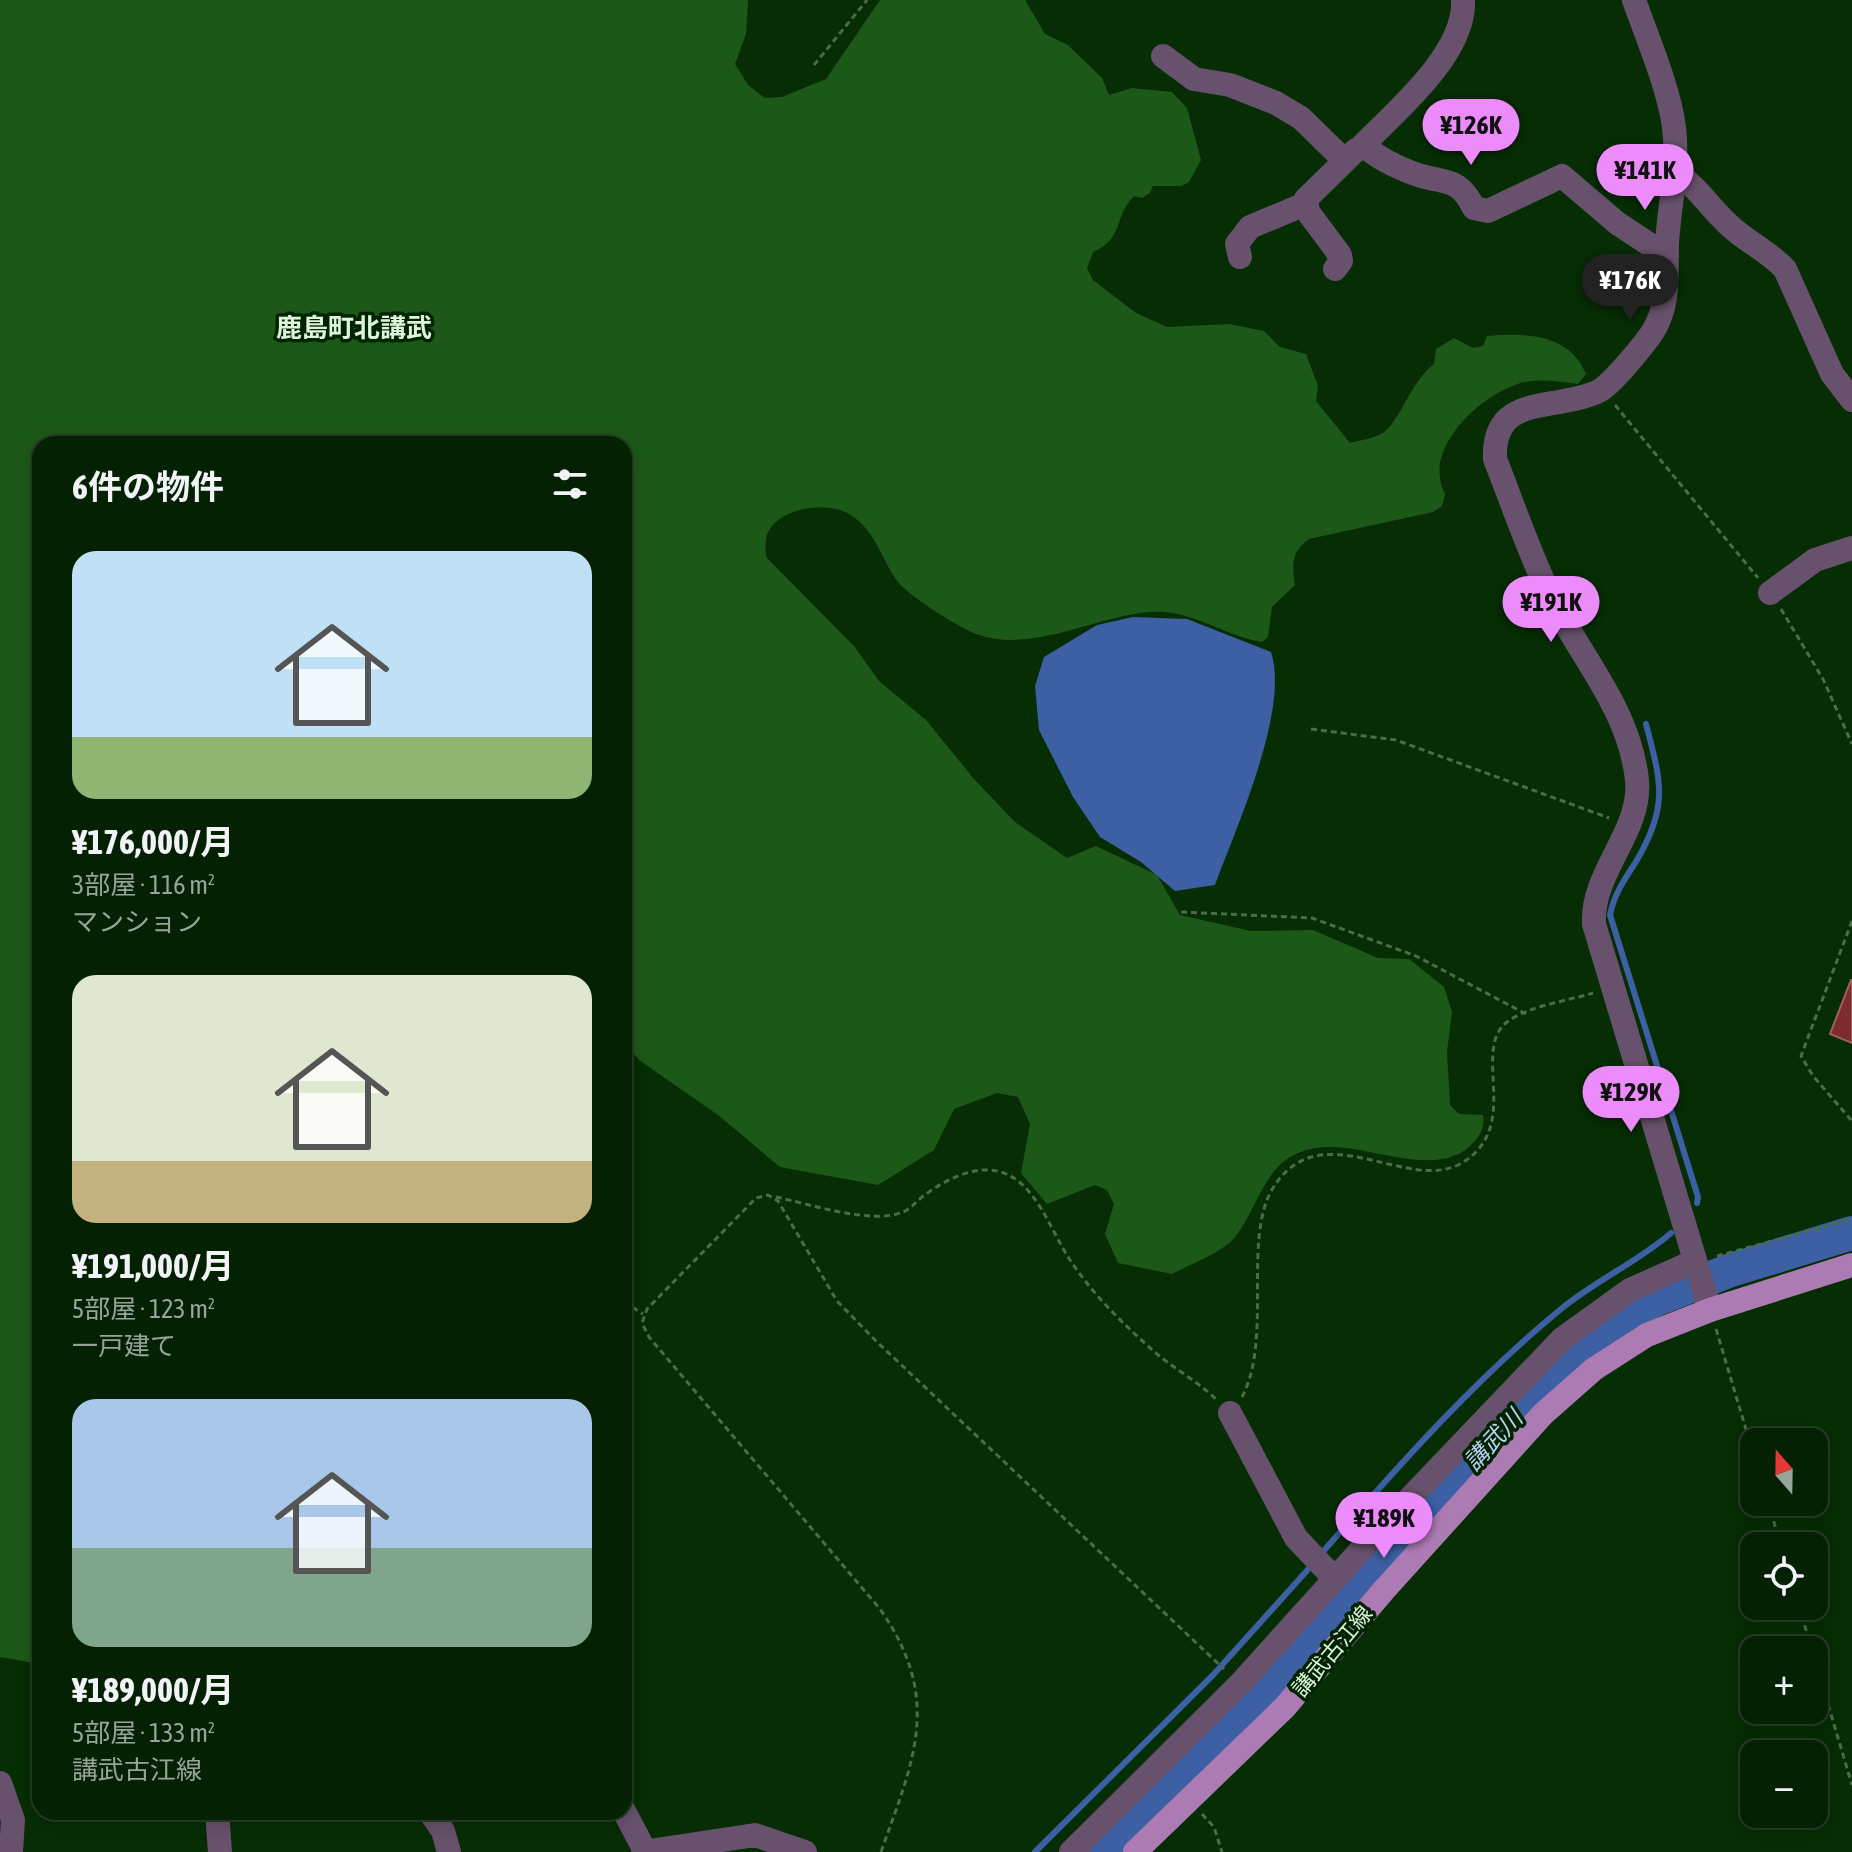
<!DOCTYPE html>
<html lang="ja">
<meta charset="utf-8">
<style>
:root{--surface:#042203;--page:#122f12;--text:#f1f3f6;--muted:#97a49a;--line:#253f25;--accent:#ec8cfb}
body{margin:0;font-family:"Asap Condensed","Noto Sans JP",sans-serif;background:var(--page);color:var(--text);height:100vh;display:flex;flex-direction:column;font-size:30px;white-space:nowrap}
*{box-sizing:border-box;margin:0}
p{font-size:26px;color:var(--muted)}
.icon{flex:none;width:44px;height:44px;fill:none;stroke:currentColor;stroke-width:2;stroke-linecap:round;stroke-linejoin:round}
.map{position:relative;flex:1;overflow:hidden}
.drawer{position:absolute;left:32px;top:436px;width:600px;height:1384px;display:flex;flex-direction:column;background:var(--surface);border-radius:24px;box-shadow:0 4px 20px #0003,0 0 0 2px var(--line)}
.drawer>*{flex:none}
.needle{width:52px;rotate:340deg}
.controls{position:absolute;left:1740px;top:1428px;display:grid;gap:16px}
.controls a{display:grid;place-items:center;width:88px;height:88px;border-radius:16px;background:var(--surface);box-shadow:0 4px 20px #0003,0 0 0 2px var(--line);font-size:40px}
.price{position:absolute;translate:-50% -68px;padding:0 18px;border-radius:28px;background:var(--accent);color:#111;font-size:26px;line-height:52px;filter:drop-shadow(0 2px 4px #0008)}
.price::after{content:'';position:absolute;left:50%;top:48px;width:24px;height:18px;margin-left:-12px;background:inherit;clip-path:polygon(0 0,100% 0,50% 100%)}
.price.active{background:#222;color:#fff}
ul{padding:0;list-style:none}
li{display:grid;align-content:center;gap:16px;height:424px;padding:0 40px}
li span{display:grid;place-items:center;height:248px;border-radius:24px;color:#555}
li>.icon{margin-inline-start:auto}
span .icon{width:144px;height:144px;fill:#fffc;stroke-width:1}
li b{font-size:34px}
h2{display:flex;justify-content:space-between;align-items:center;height:96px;padding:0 40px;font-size:34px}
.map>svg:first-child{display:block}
</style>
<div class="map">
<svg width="1852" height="1852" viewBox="0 0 1852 1852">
<rect width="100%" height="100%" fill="#062d04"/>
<path fill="#1c5918" d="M0,0H748L746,34L735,64L748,85L765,98L782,97L826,79L880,0H1025L1045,34L1068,45L1102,78L1109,95L1132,88L1172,92L1187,108L1201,160L1189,182L1181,186H1153L1150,193L1142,198L1134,196C1113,217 1125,238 1093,252L1087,268L1093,280L1136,313L1167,327L1229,324L1264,331L1280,347L1306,354L1318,386L1316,401L1350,443C1360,440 1372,439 1381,434C1399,425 1409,383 1434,364L1436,349L1454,338L1473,348L1483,346L1487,336C1526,333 1569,333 1586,374L1578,384C1558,382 1535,377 1515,385C1476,399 1422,451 1445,494L1442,506L1433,512L1309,539C1291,552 1292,564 1295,585L1272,607L1268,637L1262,642C1224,636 1191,609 1151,612C1094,616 1035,653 979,635C962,630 909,596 898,582C880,558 877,531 849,514C826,500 772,508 766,539C765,544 766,551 766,557L854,646L879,681L926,720L974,779L1015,822L1067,858L1096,846L1157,875L1180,915L1251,931L1313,930L1378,958L1409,959L1444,987L1452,1012L1447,1052L1450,1105L1459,1114L1483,1115C1485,1126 1481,1134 1474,1142C1436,1185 1361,1137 1311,1149C1264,1159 1261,1204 1235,1237C1222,1253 1190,1264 1172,1274L1118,1263L1105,1234L1114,1204L1107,1190L1095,1185L1047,1204L1021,1173L1030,1124L1018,1097L997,1093L954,1109L934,1150L878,1185L780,1167L718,1115L639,1060L624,1042V444H40V1664L0,1657Z"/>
<path fill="#3c60a3" d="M1133,617L1187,619L1271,652C1290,709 1236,828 1215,885L1175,891L1141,862L1100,837L1073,797L1039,730L1035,686L1044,657L1097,625Z"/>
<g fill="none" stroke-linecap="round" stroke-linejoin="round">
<path stroke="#3c60a3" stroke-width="6" d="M1646,724C1661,782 1669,805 1637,860C1626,878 1614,893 1610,915L1698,1197L1697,1203
M1319,1556C1395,1470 1472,1382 1561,1309C1596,1280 1638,1262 1671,1233
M1035,1852L1213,1675L1312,1565"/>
<path stroke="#3c60a3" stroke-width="34" d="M1101,1852L1214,1744L1534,1396L1600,1331L1655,1300L1731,1270L1852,1233"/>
</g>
<path fill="#7e2b2d" stroke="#9e615f" stroke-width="2" d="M1851,980H1852V1043L1830,1034Z"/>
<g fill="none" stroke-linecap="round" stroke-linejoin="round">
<path stroke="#4b6c49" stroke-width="3" stroke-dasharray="6 4" stroke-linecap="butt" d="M814,65L867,0
M1615,405L1758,578
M1781,609L1823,679L1852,744
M1311,729L1396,740L1609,818
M1181,912L1312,918L1416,956L1526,1014
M1852,921L1801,1056L1813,1076L1852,1121
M776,1197C809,1204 872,1225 903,1212C910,1209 915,1203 922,1197C939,1184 965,1169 988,1170C1033,1171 1049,1229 1070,1260C1093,1295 1126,1327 1157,1354C1176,1370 1198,1382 1216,1399
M1717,1256L1852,1219
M624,1302L643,1314
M1716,1329L1754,1456
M1242,1397C1273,1339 1242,1238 1273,1188C1320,1112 1406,1193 1460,1164C1524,1128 1470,1051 1507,1022C1528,1006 1567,1001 1593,993
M1768,1502L1781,1546
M1799,1606L1812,1650
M1814,1657L1852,1785
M1202,1814L1214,1827L1222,1852
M881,1852C914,1759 943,1699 880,1609L649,1337L642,1323L647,1309L756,1198L768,1195L778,1201L837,1301L876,1341L1224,1669"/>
<path stroke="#68516c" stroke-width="24" d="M1463,0C1466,53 1397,110 1363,145C1379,159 1398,168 1418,175C1447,184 1458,177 1474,208L1488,211L1562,176L1617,223L1667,256
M1634,0C1647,37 1670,91 1674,128C1679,167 1669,206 1667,244C1666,276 1670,305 1652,333C1643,346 1612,384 1599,391C1556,412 1492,392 1495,459C1512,502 1527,547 1547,589C1577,654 1629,706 1637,780C1642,832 1591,872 1594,924L1710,1310
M1163,56L1194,79L1230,85L1276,103L1301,118L1344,160
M1675,172C1698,187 1710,208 1730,226C1747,242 1768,251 1785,269L1832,374L1852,400
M1240,257L1237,244L1250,227L1305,204
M1335,269L1341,261L1340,255L1308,212L1306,199L1356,150
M1770,593L1815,560L1852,548
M1230,1413L1296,1538L1334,1578
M0,1783L13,1820L11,1852
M624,1811L645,1851
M217,1812L220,1852
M430,1812L443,1831L449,1852
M643,1852L755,1835L805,1852
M1071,1852L1240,1684L1370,1540L1562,1339L1630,1290L1695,1261"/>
<path stroke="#ac7bb4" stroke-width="24" d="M1135,1852L1285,1707L1384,1590L1543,1414L1594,1369L1647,1335L1710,1310L1852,1265"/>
</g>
<g text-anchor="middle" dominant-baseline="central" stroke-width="7" stroke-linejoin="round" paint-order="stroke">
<g font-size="22" fill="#def3db" stroke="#002300">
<text transform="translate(1332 1651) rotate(-50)">講武古江線</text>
</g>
<g font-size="24" font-style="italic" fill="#b9cff5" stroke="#002300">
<text transform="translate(1493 1440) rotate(-47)">講武川</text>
</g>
<g font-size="26" font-weight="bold" fill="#def3db" stroke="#002300">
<text x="354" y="328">鹿島町北講武</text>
</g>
</g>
</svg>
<div class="controls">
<a><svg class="needle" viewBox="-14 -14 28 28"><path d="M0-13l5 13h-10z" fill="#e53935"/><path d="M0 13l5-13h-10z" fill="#97a49a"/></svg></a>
<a><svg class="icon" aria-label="locate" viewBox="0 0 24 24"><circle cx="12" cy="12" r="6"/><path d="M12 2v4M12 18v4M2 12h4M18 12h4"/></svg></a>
<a>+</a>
<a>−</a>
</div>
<b class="price" style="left:1471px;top:167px">¥126K</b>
<b class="price" style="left:1645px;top:212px">¥141K</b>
<b class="price active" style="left:1630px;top:322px">¥176K</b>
<b class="price" style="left:1551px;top:644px">¥191K</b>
<b class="price" style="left:1631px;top:1134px">¥129K</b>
<b class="price" style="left:1384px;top:1560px">¥189K</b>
<section class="drawer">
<h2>6件の物件<svg class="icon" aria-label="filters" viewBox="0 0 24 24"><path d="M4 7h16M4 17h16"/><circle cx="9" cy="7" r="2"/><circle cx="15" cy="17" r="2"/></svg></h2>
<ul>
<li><span style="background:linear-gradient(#bfe0f5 75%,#8fb573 0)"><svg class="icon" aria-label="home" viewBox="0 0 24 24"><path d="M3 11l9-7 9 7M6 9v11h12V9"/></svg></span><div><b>¥176,000/月</b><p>3部屋 · 116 m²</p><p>マンション</p></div></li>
<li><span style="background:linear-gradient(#dfe7d0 75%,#c2b280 0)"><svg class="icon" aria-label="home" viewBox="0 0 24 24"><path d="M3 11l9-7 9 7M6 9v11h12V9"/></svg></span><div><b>¥191,000/月</b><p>5部屋 · 123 m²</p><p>一戸建て</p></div></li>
<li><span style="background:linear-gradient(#a9c7e8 60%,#7fa58c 0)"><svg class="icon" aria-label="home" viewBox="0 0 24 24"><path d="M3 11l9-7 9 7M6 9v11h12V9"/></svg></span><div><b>¥189,000/月</b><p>5部屋 · 133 m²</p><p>講武古江線</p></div></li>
</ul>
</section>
</div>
